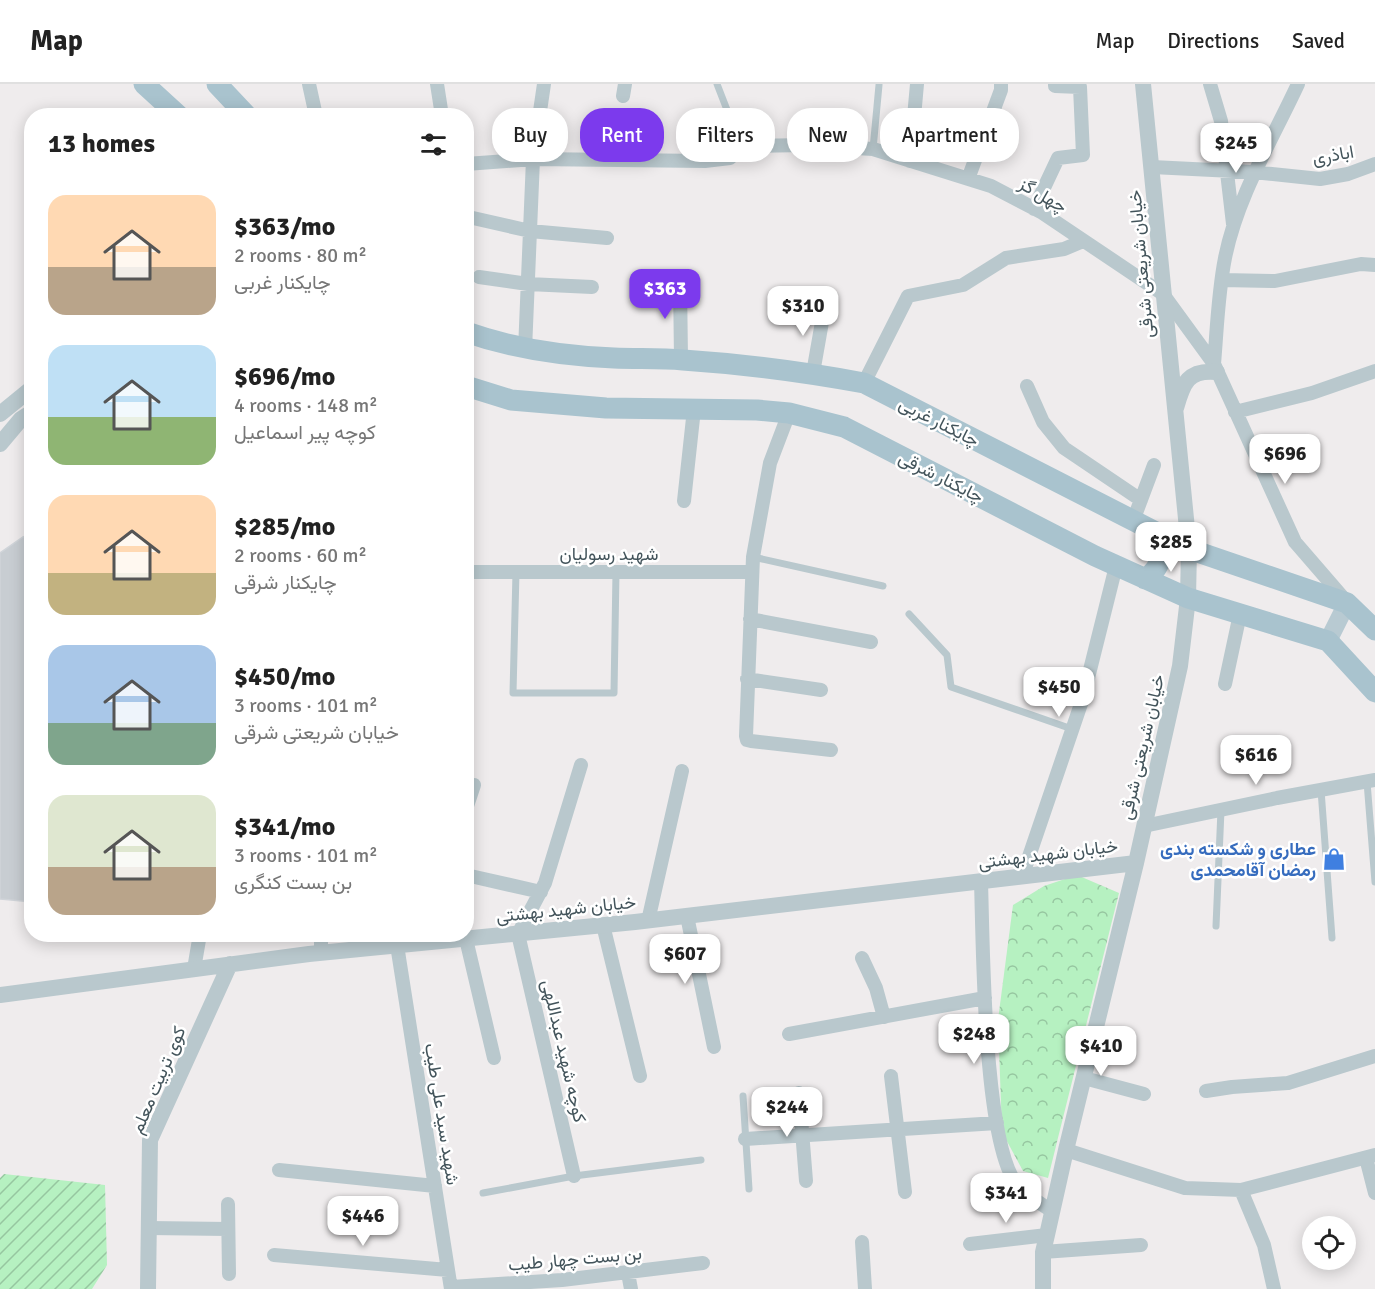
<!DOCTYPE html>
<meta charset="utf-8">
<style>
:root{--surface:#fff;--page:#f2f2f2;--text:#222;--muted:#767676;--line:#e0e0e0;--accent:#7c3aed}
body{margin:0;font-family:Signika,Vazirmatn,sans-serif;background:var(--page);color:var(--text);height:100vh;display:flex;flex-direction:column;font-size:22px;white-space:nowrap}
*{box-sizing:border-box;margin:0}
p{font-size:20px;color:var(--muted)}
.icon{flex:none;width:33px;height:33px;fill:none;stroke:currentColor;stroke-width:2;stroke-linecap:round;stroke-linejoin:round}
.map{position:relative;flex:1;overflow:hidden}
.sheet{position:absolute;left:24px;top:24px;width:450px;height:834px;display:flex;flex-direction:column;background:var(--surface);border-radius:24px;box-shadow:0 3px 15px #0003}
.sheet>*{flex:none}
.banner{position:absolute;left:492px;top:24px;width:570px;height:54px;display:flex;gap:12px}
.fabs{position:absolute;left:1302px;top:1132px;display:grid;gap:12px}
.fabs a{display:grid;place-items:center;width:54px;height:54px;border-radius:50%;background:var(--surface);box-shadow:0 3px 15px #0003;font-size:30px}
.price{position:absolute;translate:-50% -51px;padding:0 14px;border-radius:12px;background:#fff;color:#222;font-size:20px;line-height:39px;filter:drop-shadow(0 2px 3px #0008)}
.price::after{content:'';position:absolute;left:50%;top:36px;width:18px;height:14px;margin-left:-9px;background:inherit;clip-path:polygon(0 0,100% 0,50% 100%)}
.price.on{background:var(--accent);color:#fff}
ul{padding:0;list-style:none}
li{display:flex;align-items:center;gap:18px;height:150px;padding:0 24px}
li span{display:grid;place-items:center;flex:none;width:168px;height:120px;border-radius:18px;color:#555}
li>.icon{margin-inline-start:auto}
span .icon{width:72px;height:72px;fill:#fffc;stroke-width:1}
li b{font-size:26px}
h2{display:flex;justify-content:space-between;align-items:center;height:72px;padding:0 24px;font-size:26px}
.pill{padding:0 21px;border-radius:24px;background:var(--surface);box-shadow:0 3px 15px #0003;font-size:21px;line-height:54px}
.pill.on{background:var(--accent);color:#fff}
header{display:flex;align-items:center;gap:36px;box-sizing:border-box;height:84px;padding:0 30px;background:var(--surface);border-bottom:2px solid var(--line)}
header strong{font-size:28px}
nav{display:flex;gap:33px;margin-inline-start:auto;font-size:21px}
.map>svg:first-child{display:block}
</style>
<header>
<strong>Map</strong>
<nav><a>Map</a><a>Directions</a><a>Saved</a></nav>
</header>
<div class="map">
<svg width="1375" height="1205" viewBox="0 0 1375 1205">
<defs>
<pattern id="park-crowns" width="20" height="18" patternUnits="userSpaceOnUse" patternTransform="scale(1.5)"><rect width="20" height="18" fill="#b6f1c1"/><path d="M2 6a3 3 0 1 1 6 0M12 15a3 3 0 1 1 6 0" fill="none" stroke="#96c6a0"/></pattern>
<pattern id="garden-furrows" width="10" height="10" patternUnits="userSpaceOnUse" patternTransform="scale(1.5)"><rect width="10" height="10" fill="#b6f1c1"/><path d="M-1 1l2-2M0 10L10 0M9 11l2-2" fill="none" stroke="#96c6a0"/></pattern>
</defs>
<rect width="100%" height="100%" fill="#efeced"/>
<path fill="url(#park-crowns)" d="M1077,791L1119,809L1048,1094L1023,1087L1002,1048L998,936L1013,821L1044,802Z"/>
<path fill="url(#garden-furrows)" d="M4,1090L105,1101L107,1181L92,1205H0V1094Z"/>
<path fill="#c8cdd2" stroke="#d0d4d9" stroke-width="1.5" d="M32,450V818L0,815V469L23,453Z"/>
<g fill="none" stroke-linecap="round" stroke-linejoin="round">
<path stroke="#b9c8cd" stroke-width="7" d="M717,0L741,62
M873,65L879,1
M753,473L883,502
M516,488L513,609H614L616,488
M909,530L947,571L951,603L1072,645
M1367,698L1375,798
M1321,706L1332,854
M1216,842L1221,726
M743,1012L749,1105
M483,1109L574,1092L701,1076"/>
<path stroke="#b9c8cd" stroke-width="14" d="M309,0L316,32
M437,0L442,32
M1210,0L1221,37L1233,140
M623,12L625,0
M910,77L917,0
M466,80L533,75L705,77L730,74L741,62L807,61L873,65L991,102L1041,128L1163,210L1214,280L1295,458L1346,517
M1152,83L1253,88L1320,95L1348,90L1375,80
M968,95L1001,6V0
M1034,125L1058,74L1083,71L1080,3L1055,2V0
M473,134L530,147L607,154
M479,193L528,200L592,203
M1222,196L1275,197L1361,180L1375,181
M680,197L681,275
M525,266L533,75L544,0
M1214,280C1217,245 1218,209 1225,174C1237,113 1272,56 1298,0
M813,289L825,221
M864,299L908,212L963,201L1006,174L1064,165L1083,157
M1027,302L1043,338L1064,364L1141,416
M1235,328L1312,309L1375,287
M789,329L770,379L753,473L746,652L747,656L751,657L831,666
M684,417L694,325
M1133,437L1154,381
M466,488H752
M750,535L871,558
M747,595L821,606
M1225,600L1240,530
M466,725L474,701
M1144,742L1277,714L1375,696
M466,791L541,808
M1022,793L1083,614L1116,482
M981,798C983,855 983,1067 1019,1103C1028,1113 1042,1120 1052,1127
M687,832L714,963
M648,837L682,687
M603,841L640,992
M321,850V869
M466,855L494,974
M397,861L451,1205
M862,874L876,904L884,933
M194,885L200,850
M789,950L985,914
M891,992L905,1108
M1084,994L1144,1010
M1206,1007L1232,1003L1288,999L1375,972
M799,1009L806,1097
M745,1055L997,1039
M1066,1066L1185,1104L1241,1106
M1366,1074L1375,1109
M279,1086L435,1102
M574,1092L518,850L545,799L581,681
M228,1120L229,1190
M149,1144L228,1145
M862,1158L865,1205
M970,1160L1047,1151
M1043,1168L1141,1161
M274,1171L448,1186
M628,1189L631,1205
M451,1203L562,1196L703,1179
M1274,1205L1264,1161L1241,1106L1375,1071"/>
<path stroke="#b9c8cd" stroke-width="16" d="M1176,324C1183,299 1188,285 1217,288
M0,330L32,304
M0,360L21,335L32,328
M0,911L309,870L635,838L1136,779
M148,1205L150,1056L230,880
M1043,1205V1168L1047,1151L1066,1066L1136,779L1180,582L1188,514L1189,465L1143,0"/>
<path stroke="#b8cad2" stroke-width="18" d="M1328,557L1347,519"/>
<path stroke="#a9c3ce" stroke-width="21" d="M144,0L179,32
M217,0L247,32
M466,248C514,265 564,272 614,274C637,275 660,274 683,276C743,280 804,288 864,299L1189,465L1347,519L1375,546
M466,302L511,316L606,324L757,326L789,329L844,343L1095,472L1188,514L1328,557L1375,608
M1145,495C1164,482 1165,465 1153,447"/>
</g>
<defs>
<g id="shop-bare" transform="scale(1.8)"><path d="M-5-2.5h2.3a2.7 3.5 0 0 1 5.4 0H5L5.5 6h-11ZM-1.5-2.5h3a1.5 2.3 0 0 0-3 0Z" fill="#3f7fe0" stroke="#fff" stroke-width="2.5" paint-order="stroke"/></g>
</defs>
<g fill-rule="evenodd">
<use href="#shop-bare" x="1334" y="775"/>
</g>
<g text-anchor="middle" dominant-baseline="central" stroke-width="5" stroke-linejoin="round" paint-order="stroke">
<g font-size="18" fill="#43545b" stroke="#fff">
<text transform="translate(1333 71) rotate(-10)">اباذری</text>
<text transform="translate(1043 111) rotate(30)">چهل گز</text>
<text transform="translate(1141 180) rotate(-95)">خیابان شریعتی شرقی</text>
<text transform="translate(939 338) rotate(27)">چایکنار غربی</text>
<text transform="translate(941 393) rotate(27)">چایکنار شرقی</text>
<text x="609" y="470">شهید رسولیان</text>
<text transform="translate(1142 663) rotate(-77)">خیابان شریعتی شرقی</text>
<text transform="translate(1048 770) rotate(-7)">خیابان شهید بهشتی</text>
<text transform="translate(566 825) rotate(-6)">خیابان شهید بهشتی</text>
<text transform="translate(564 967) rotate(77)">کوچه شهید عبداللهی</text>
<text transform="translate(158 996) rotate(-67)">کوی تربیت معلم</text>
<text transform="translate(442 1030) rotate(81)">شهید سید علی طیب</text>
<text transform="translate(575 1175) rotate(-5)">بن بست چهار طیب</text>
</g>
<g font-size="18" font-weight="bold" fill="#366cbe" stroke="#fff" text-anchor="end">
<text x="1316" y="765">عطاری و شکسته بندی<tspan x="1316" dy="21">رمضان آقامحمدی</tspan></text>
</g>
</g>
</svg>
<div class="fabs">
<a><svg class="icon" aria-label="locate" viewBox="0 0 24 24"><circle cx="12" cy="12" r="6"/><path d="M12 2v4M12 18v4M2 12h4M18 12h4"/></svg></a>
</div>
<b class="price" style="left:1236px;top:90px">$245</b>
<b class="price on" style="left:665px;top:236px">$363</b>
<b class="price" style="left:803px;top:253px">$310</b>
<b class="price" style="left:1285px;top:401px">$696</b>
<b class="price" style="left:1171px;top:489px">$285</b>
<b class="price" style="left:1059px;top:634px">$450</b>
<b class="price" style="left:1256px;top:702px">$616</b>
<b class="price" style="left:685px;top:901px">$607</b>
<b class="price" style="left:974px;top:981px">$248</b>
<b class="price" style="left:1101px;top:993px">$410</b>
<b class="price" style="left:787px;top:1054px">$244</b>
<b class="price" style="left:1006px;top:1140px">$341</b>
<b class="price" style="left:363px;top:1163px">$446</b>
<div class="banner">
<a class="pill">Buy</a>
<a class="pill on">Rent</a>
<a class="pill">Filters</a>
<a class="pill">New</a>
<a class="pill">Apartment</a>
</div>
<section class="sheet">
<h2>13 homes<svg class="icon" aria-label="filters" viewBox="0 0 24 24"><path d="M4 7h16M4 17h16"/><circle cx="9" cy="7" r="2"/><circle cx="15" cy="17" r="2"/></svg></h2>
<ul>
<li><span style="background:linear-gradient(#ffd9b3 60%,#b9a48a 0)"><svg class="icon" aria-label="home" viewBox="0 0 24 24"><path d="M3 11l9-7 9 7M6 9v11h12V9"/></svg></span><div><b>$363/mo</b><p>2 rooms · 80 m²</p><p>چایکنار غربی</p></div></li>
<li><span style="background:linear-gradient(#bfe0f5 60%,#8fb573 0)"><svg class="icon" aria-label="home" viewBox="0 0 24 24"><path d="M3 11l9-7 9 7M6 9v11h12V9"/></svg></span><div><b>$696/mo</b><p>4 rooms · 148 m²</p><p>کوچه پیر اسماعیل</p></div></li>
<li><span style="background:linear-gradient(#ffd9b3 65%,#c2b280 0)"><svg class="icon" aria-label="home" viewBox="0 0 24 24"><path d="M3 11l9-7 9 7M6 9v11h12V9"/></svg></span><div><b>$285/mo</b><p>2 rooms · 60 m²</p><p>چایکنار شرقی</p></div></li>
<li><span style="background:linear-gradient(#a9c7e8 65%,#7fa58c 0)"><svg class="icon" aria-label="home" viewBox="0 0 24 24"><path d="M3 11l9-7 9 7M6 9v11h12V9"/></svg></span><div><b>$450/mo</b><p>3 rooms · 101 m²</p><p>خیابان شریعتی شرقی</p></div></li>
<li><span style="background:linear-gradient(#dfe7d0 60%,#b9a48a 0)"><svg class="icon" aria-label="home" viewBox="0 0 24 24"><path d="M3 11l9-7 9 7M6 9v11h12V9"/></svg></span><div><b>$341/mo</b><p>3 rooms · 101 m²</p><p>بن بست کنگری</p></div></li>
</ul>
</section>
</div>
